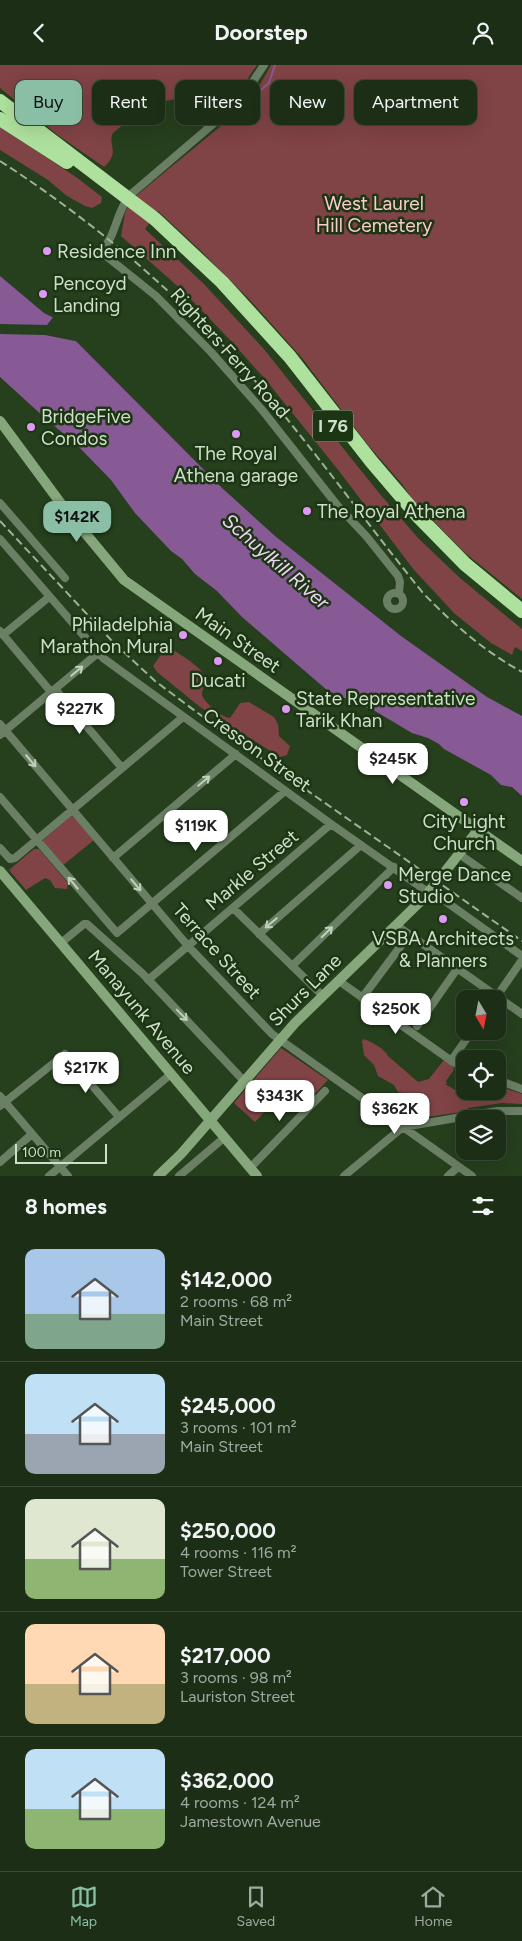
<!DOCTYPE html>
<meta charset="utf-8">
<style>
:root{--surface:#1c2f16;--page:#25371f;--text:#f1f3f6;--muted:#a0a9a1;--line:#3a4a35;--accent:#8abfa5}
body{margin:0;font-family:Figtree,sans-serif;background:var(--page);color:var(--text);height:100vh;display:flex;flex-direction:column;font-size:19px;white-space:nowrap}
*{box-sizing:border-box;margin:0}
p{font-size:16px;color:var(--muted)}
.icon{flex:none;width:28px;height:28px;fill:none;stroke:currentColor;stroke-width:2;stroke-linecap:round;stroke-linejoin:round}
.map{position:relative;height:1111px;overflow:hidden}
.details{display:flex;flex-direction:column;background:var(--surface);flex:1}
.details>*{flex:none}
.banner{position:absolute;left:15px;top:15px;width:492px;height:45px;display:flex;gap:10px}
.needle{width:32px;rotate:170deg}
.tools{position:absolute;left:456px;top:925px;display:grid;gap:10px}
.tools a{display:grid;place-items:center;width:50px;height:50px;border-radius:10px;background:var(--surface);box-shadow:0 5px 20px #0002,0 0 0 1px var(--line);font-size:25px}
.scale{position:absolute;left:15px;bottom:12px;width:92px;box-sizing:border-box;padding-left:5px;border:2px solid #cfdfca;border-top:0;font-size:14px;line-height:18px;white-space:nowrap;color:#cfdfca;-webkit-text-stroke:4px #1c3513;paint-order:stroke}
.price{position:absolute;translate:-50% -42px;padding:0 11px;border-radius:10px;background:#fff;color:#222;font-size:16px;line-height:32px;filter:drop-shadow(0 1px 2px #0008)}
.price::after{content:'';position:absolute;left:50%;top:30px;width:15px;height:11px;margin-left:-8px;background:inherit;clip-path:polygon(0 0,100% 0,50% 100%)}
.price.current{background:var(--accent);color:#111}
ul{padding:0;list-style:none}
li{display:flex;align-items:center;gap:15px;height:125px;padding:0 25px}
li+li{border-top:1px solid var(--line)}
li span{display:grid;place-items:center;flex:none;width:140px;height:100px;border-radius:10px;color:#555}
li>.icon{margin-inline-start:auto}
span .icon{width:60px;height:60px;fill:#fffc;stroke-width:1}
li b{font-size:21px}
h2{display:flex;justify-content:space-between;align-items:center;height:60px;padding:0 25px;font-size:21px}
.pill{padding:0 18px;border-radius:10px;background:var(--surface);box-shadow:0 5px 20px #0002,0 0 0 1px var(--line);font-size:18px;line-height:45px}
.pill.current{background:var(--accent);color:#111}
header{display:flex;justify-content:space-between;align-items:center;height:65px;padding:0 25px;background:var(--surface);font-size:22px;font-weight:700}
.dock{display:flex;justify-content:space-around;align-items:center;height:70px;border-top:1px solid var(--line);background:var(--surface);font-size:14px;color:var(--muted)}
.dock a{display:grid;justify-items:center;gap:2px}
.dock .current{color:var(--accent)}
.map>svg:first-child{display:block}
</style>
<header><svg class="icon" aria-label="back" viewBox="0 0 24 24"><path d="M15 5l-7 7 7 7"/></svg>Doorstep<svg class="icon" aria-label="person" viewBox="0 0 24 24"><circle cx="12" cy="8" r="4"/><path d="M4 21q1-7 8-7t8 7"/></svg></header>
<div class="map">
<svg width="522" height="1111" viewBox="0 0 522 1111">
<rect width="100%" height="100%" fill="#263f1d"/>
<path fill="#804346" d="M0,0H257L239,26L229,33L223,26C215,27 212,33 205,34C200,36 189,32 182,33C152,37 136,49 113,68C107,80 121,87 104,102L59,71L0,23Z
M271,0H522V534L464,487L413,435L402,419L368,380L302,293L249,234L198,183L158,146L145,164L204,219L263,283L379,428L418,473L460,513L522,564V586L515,582L512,590L491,578L455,549L414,505L339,406L265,314L230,275L183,226L121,171L125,148L131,135L250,37Z
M0,62L76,112L102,132L101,138L92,143L85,141L67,131L48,115L0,85Z
M170,583C179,589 199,600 204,610C208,618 203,621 202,628C201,636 223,653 230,653L240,638L249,637L274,652L278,659L279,671L290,681L287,690L280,692L200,642L157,607L153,601L165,584Z
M71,751L74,752L94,775L62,801L42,776Z
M34,784H39L68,818L67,824L55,823L50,815L45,813L26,825L9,805Z
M363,974C371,976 385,984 388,991L418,1017L429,1014L444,995L454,1002L453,1006L446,1016L447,1019H445L460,1028L498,1026V1021L522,1029V1039L502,1038L468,1043V1046L400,1056V1051L416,1031L398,1027L394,1020L378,1011L374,1000L364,990L362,976Z
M281,983L328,1015L306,1038L289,1021L255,1057L234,1038Z"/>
<path fill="#875995" d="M0,211L44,248L52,252L221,422L275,471L401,571L487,632L522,651V731L512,722L501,720L491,710L444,684L439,679L428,673L412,668L375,646L328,626L242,552L217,526L195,509L182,494L171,486L135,448L111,415L78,381L45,353L0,312Z"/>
<path fill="#263f1d" d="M54,251L80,277L45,270L0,269V259L47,260Z"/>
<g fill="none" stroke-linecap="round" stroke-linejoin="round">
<path stroke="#875995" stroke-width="2" d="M227,60L250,34L269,18L275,0"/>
<path stroke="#6a7f64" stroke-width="8" d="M264,0L246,27L233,42L130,130C115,149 118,167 101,187L156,231L211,287L263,346L337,440L367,472L398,511L400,517L399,528
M0,438L65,513
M0,474L103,593L331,759L422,823L438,831L522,891
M387 536a8 8 0 1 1 16 0a8 8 0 1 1-16 0Z
M0,566L51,627
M3,570L49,532
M55,624L122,703
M0,659L188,881L272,969L472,1111
M0,670L98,588
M0,732L117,868L285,726
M0,783L10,794L15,793L183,652
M459,789L522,833
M113,793L236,689
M233,843L323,931
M396,860L522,949
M259,869L361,780
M61,878L84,859H87L143,909L244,1016
M292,901L394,802
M148,915L331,759
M339,916L453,997L465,1003
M362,933L409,870
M495,934L522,895
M417,961L457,904
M451,996L472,966
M498,1015L522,1024
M0,1031L68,1111
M0,1041L65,989L119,1052
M0,1097L32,1069
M250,1103L325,1026
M49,1111L171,1009
M179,1111L225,1072
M344,1111L403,1062L497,1046H522
M448,1111L458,1102"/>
<path stroke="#86a77b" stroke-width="10" d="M0,356L62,440L124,515L522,796
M0,806L257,1111
M158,1111L181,1089L295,958L424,833L478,765"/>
<path stroke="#afe19e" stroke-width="14" d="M0,36L155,154L222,217L290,292L371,396L417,450L465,499L522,546
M0,54L67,97"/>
<path stroke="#9fb299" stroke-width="2" stroke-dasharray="8 4" stroke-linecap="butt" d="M0,96C79,147 150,205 216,273C292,352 354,443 423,528C453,559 484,586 522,607
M0,456L112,576L155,616L218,663L522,876"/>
</g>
<defs><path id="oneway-shaft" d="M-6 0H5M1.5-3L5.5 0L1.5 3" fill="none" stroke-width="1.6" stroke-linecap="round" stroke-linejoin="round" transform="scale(1.25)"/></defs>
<g stroke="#c0d1bb">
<use href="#oneway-shaft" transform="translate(77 606) rotate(-40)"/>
<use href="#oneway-shaft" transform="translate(31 696) rotate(50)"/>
<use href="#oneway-shaft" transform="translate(204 716) rotate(-40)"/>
<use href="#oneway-shaft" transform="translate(73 818) rotate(-130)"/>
<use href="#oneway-shaft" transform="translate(136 820) rotate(50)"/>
<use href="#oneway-shaft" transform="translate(271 858) rotate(140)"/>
<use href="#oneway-shaft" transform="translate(327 867) rotate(-44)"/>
<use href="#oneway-shaft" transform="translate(182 950) rotate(46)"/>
</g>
<g fill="#dd99f3" stroke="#1c3513" stroke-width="2">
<circle cx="47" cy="186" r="5"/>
<circle cx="43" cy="229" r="5"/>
<circle cx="31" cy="362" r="5"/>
<circle cx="236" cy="369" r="5"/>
<circle cx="307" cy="446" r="5"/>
<circle cx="183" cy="570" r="5"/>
<circle cx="218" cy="596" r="5"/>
<circle cx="286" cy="644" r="5"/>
<circle cx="464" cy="737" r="5"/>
<circle cx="388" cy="820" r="5"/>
<circle cx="443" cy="854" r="5"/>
</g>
<g text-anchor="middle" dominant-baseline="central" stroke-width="5" stroke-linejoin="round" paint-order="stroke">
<rect fill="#1c3513" stroke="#99ac93" stroke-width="1" x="313" y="345.5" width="40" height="31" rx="4"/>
<g font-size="18" font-weight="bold" fill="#cfdfca">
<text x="333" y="361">I 76</text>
</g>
<g font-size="19" fill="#fccccd" stroke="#1c3513">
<text x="374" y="138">West Laurel<tspan x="374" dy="22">Hill Cemetery</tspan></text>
</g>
<g font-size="19" fill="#cfdfca" stroke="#1c3513" text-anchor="start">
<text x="57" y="186">Residence Inn</text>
<text x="53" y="218">Pencoyd<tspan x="53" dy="22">Landing</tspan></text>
<text x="41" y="351">BridgeFive<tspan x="41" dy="22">Condos</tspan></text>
<text x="236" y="388" text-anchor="middle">The Royal<tspan x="236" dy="22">Athena garage</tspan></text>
<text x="317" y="446">The Royal Athena</text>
<text x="173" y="559" text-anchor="end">Philadelphia<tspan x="173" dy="22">Marathon Mural</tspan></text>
<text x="218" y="615" text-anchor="middle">Ducati</text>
<text x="296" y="633">State Representative<tspan x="296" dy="22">Tarik Khan</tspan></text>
<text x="464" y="756" text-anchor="middle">City Light<tspan x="464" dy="22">Church</tspan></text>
<text x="398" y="809">Merge Dance<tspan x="398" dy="22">Studio</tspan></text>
<text x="443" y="873" text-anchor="middle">VSBA Architects<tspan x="443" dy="22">&amp; Planners</tspan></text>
</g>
<g font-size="19" fill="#cfdfca" stroke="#1c3513">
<text transform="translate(230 288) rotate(48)">Righters Ferry Road</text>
<text transform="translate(238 575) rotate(35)">Main Street</text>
<text transform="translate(257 685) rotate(36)">Cresson Street</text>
<text transform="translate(252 805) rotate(-40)">Markle Street</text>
<text transform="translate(217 886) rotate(48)">Terrace Street</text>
<text transform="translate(305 925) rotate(-45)">Shurs Lane</text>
<text transform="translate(142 947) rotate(50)">Manayunk Avenue</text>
</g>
<g font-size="20" font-style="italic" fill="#edd3f5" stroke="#1c3513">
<text transform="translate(276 496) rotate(41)">Schuylkill River</text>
</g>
</g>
</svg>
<div class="tools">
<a><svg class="needle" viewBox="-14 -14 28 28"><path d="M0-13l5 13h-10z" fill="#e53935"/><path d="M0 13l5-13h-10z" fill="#a0a9a1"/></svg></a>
<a><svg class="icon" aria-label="locate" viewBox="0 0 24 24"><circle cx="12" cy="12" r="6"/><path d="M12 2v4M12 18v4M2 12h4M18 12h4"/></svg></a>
<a><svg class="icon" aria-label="layers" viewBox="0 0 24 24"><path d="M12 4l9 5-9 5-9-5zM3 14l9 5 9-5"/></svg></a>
</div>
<div class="scale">100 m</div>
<b class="price current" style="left:77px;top:478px">$142K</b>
<b class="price" style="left:80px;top:670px">$227K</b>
<b class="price" style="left:393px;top:720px">$245K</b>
<b class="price" style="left:196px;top:787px">$119K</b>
<b class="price" style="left:396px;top:970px">$250K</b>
<b class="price" style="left:86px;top:1029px">$217K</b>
<b class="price" style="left:280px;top:1057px">$343K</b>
<b class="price" style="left:395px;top:1070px">$362K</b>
<div class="banner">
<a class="pill current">Buy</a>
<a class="pill">Rent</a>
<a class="pill">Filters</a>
<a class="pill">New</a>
<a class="pill">Apartment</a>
</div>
</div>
<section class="details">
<h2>8 homes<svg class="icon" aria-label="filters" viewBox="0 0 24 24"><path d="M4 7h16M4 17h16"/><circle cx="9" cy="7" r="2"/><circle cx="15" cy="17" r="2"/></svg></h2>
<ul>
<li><span style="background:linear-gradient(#a9c7e8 65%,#7fa58c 0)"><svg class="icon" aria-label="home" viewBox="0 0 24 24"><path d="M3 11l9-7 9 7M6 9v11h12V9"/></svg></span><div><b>$142,000</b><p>2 rooms · 68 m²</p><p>Main Street</p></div></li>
<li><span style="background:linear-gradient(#bfe0f5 60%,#9aa5b1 0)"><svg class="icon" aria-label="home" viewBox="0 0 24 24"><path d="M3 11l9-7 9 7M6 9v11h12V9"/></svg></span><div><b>$245,000</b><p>3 rooms · 101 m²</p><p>Main Street</p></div></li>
<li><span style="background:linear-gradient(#dfe7d0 60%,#8fb573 0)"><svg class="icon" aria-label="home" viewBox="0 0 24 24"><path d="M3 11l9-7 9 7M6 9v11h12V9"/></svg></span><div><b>$250,000</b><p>4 rooms · 116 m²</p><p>Tower Street</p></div></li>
<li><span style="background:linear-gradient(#ffd9b3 60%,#c2b280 0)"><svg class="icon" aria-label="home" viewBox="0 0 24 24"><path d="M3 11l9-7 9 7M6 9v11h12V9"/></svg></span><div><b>$217,000</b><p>3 rooms · 98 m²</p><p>Lauriston Street</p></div></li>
<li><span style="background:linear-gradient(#bfe0f5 60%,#8fb573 0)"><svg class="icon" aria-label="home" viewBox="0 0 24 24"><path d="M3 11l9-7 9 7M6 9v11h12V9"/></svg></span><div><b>$362,000</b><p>4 rooms · 124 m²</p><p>Jamestown Avenue</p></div></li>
</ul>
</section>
<nav class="dock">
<a class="current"><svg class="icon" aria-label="map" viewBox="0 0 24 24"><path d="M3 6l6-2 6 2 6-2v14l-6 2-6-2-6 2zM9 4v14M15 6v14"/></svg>Map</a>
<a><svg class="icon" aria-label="saved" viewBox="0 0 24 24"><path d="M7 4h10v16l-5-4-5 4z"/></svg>Saved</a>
<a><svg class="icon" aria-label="home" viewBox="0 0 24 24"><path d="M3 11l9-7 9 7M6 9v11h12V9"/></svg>Home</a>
</nav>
